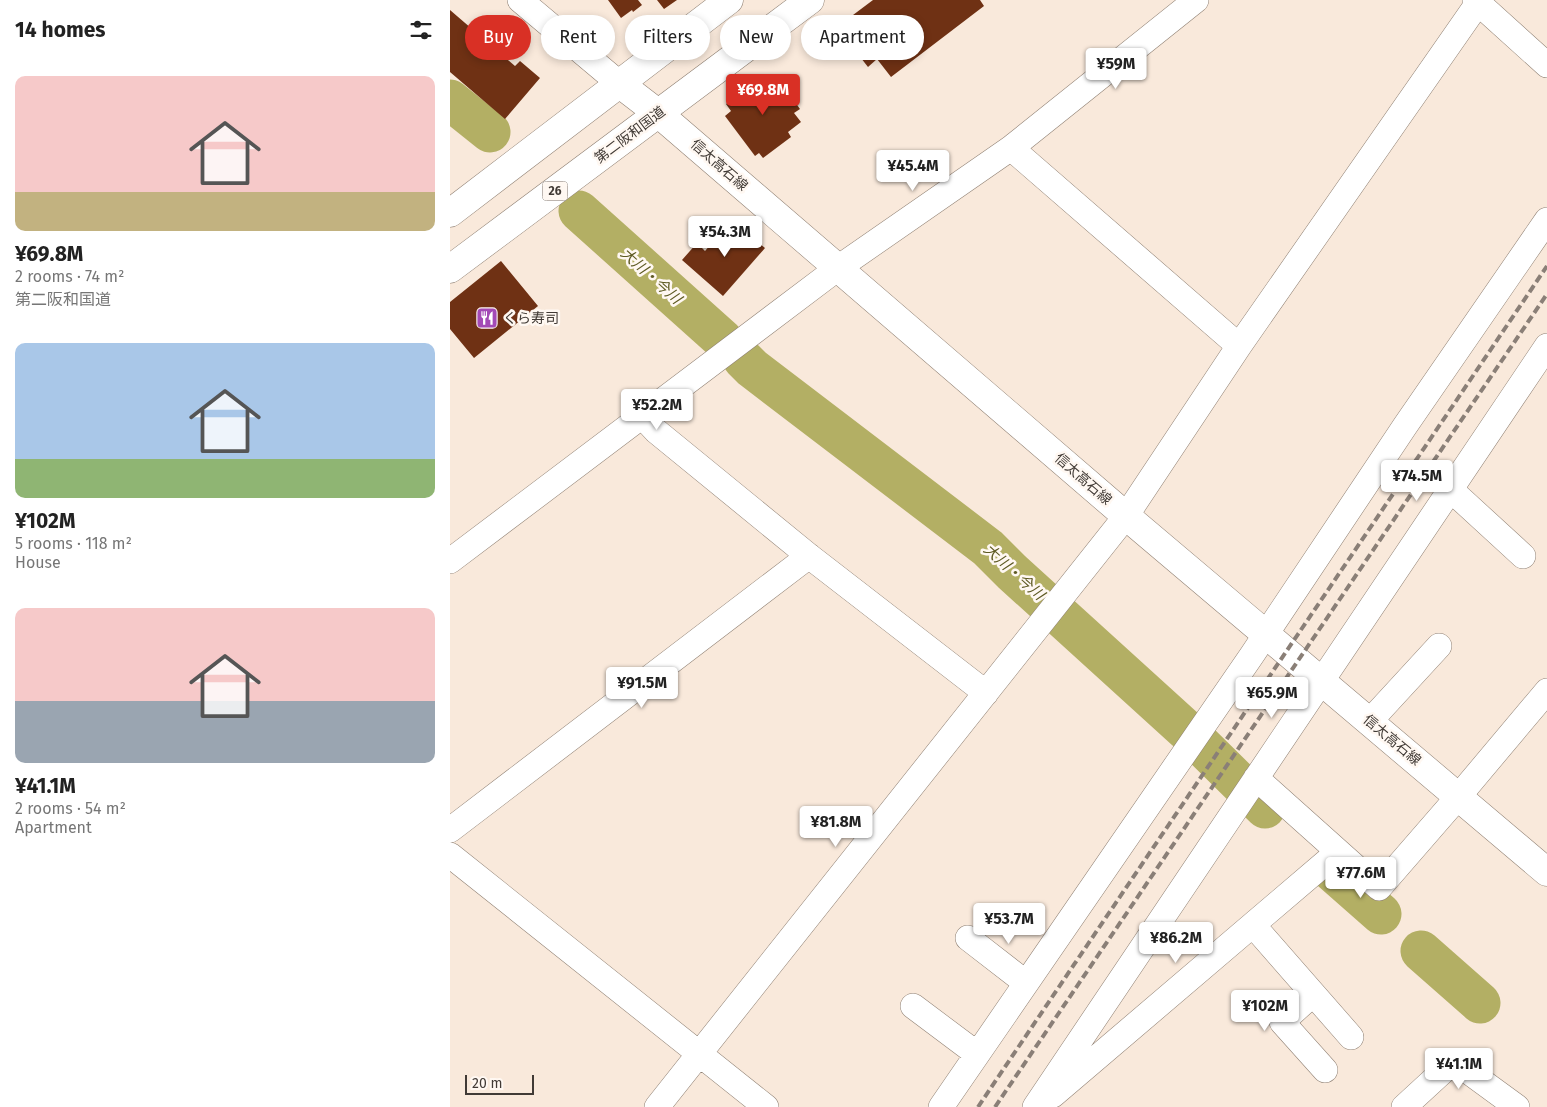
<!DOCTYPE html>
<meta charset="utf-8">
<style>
:root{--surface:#fff;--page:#f6f6f6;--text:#222;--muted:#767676;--accent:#d93025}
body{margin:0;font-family:"Fira Sans","Noto Sans JP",sans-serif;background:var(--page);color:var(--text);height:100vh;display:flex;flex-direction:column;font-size:19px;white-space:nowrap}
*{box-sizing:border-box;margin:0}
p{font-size:16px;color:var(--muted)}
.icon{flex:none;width:28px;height:28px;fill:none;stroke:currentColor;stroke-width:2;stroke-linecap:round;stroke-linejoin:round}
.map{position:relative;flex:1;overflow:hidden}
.side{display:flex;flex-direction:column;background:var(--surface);width:450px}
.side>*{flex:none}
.banner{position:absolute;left:15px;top:15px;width:475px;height:45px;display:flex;gap:10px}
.scale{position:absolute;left:15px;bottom:12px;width:69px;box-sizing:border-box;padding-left:5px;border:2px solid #413a35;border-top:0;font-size:14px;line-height:18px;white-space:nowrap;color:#413a35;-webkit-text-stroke:4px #fff8f2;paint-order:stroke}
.price{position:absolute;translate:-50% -42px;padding:0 11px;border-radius:5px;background:#fff;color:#222;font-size:16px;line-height:32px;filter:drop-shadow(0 1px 2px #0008)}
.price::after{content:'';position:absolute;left:50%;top:30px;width:15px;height:11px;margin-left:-8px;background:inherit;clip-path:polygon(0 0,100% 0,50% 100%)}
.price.active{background:var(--accent);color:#fff}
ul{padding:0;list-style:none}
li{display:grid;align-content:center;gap:10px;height:265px;padding:0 15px}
li span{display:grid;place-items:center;height:155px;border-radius:10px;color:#555}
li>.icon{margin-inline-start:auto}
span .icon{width:90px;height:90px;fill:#fffc;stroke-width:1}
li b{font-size:21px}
h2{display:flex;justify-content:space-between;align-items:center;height:60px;padding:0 15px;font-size:21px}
.chip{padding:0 18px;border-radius:22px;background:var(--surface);box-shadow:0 2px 8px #0003;font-size:18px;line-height:45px}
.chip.active{background:var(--accent);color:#fff}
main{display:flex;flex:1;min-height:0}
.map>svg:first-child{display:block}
</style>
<main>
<section class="side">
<h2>14 homes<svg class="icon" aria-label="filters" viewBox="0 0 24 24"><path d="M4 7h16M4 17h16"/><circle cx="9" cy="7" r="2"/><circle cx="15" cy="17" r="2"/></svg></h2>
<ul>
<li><span style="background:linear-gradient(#f6c9c9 75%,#c2b280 0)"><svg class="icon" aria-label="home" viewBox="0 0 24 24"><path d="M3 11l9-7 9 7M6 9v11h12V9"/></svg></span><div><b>¥69.8M</b><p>2 rooms · 74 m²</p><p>第二阪和国道</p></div></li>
<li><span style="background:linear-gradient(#a9c7e8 75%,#8fb573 0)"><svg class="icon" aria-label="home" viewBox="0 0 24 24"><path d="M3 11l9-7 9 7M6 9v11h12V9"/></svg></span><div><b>¥102M</b><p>5 rooms · 118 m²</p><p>House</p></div></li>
<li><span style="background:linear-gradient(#f6c9c9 60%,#9aa5b1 0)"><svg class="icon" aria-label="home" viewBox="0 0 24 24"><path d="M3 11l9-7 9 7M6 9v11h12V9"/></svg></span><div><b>¥41.1M</b><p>2 rooms · 54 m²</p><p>Apartment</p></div></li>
</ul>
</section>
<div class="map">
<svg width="1097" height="1107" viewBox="0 0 1097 1107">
<rect width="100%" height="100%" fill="#f9e9db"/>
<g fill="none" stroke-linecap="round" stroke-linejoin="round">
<path stroke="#b3af64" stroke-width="41" d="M0,100L40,132
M129,211L273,340
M293,359L302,368L538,548L562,572L736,730L815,808
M881,870L931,914
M971,951L1030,1003"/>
</g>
<path fill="#6f3114" d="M158,0H188L192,5L183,12L182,10L171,18Z
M207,0H227L214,9Z
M423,0H530L534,6L441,77L427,59L418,67L400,44L412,35L399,18Z
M0,10L65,66L70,61L90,78L55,119L0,72Z
M317,74L332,95L337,91L350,109L344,113L351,122L338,132L341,137L313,158L309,153L305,156L275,116L281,111L276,104Z
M282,220L315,248L273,296L232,260L247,243L255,251Z
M51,261L88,306L24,358L0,329V302Z"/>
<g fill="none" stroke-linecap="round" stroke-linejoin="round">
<g stroke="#908174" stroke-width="26">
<path id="minor" d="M70,0L170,84
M1025,0L1097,65
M561,148L789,346
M193,417L206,431L359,556L536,693
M1000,489L1073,556
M0,561L388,268L561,148L746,0
M920,721L989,646
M806,778L929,888L1008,797L1097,691
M0,830L359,556
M0,855L316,1107
M803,925L901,1037
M518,938L576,983
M863,994L832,1022L875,1070
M463,1006L527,1054
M603,1095L888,852
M207,1107L676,516L789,346L1028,3
M491,1107L802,655L955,426L1097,220
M585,1107L1097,346
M954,1107L1004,1061L1067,1107"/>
</g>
<g stroke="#908174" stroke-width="29">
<path id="major" d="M170,84L209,114L676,516L1097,872"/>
</g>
<g stroke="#908174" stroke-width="29">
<path id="highway" d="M0,213L279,0
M0,269L360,0"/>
</g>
<use href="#minor" stroke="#fff" stroke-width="25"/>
<use href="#major" stroke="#fff" stroke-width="28"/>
<use href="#highway" stroke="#fff" stroke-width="28"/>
<path stroke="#8a7f77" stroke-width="4" stroke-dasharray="8 4" stroke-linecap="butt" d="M528,1107C717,826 908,547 1097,266
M545,1107L1097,294"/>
</g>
<defs>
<g id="restaurant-square" transform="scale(1.125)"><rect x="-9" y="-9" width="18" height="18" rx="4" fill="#a34ab6" stroke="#fff8f2"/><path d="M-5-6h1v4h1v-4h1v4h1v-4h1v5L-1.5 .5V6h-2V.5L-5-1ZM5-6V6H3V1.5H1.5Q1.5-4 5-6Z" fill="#fff"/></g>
</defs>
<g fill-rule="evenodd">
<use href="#restaurant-square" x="37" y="318"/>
</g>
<g text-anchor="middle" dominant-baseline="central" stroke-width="5" stroke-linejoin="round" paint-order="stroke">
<rect fill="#fff8f2" stroke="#7a736e" stroke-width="1" x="92.5" y="181.5" width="25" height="19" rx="4"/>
<g font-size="12" font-weight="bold" fill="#413a35">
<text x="105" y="191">26</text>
</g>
<g font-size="14" fill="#413a35" stroke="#fff8f2">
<text transform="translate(180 135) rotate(-37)">第二阪和国道</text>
<text transform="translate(269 165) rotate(41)">信太高石線</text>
<text transform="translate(633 479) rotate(41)">信太高石線</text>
<text transform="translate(942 740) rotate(40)">信太高石線</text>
</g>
<g font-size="14" fill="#413a35" stroke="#fff8f2" text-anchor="start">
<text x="53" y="318">くら寿司</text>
</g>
<g font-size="15" font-style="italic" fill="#5e5a23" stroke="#fff8f2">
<text transform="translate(201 276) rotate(42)">大川・今川</text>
<text transform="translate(564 572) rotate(42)">大川・今川</text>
</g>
</g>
</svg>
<div class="scale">20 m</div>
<b class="price" style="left:666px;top:90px">¥59M</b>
<b class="price active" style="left:313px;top:116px">¥69.8M</b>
<b class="price" style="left:463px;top:192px">¥45.4M</b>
<b class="price" style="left:275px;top:258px">¥54.3M</b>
<b class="price" style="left:207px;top:431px">¥52.2M</b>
<b class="price" style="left:967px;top:502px">¥74.5M</b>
<b class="price" style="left:192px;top:709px">¥91.5M</b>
<b class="price" style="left:822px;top:719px">¥65.9M</b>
<b class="price" style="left:386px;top:848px">¥81.8M</b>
<b class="price" style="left:911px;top:899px">¥77.6M</b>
<b class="price" style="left:559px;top:945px">¥53.7M</b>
<b class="price" style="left:726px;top:964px">¥86.2M</b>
<b class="price" style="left:815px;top:1032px">¥102M</b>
<b class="price" style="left:1009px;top:1090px">¥41.1M</b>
<div class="banner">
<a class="chip active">Buy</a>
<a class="chip">Rent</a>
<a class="chip">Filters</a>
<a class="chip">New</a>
<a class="chip">Apartment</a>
</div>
</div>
</main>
